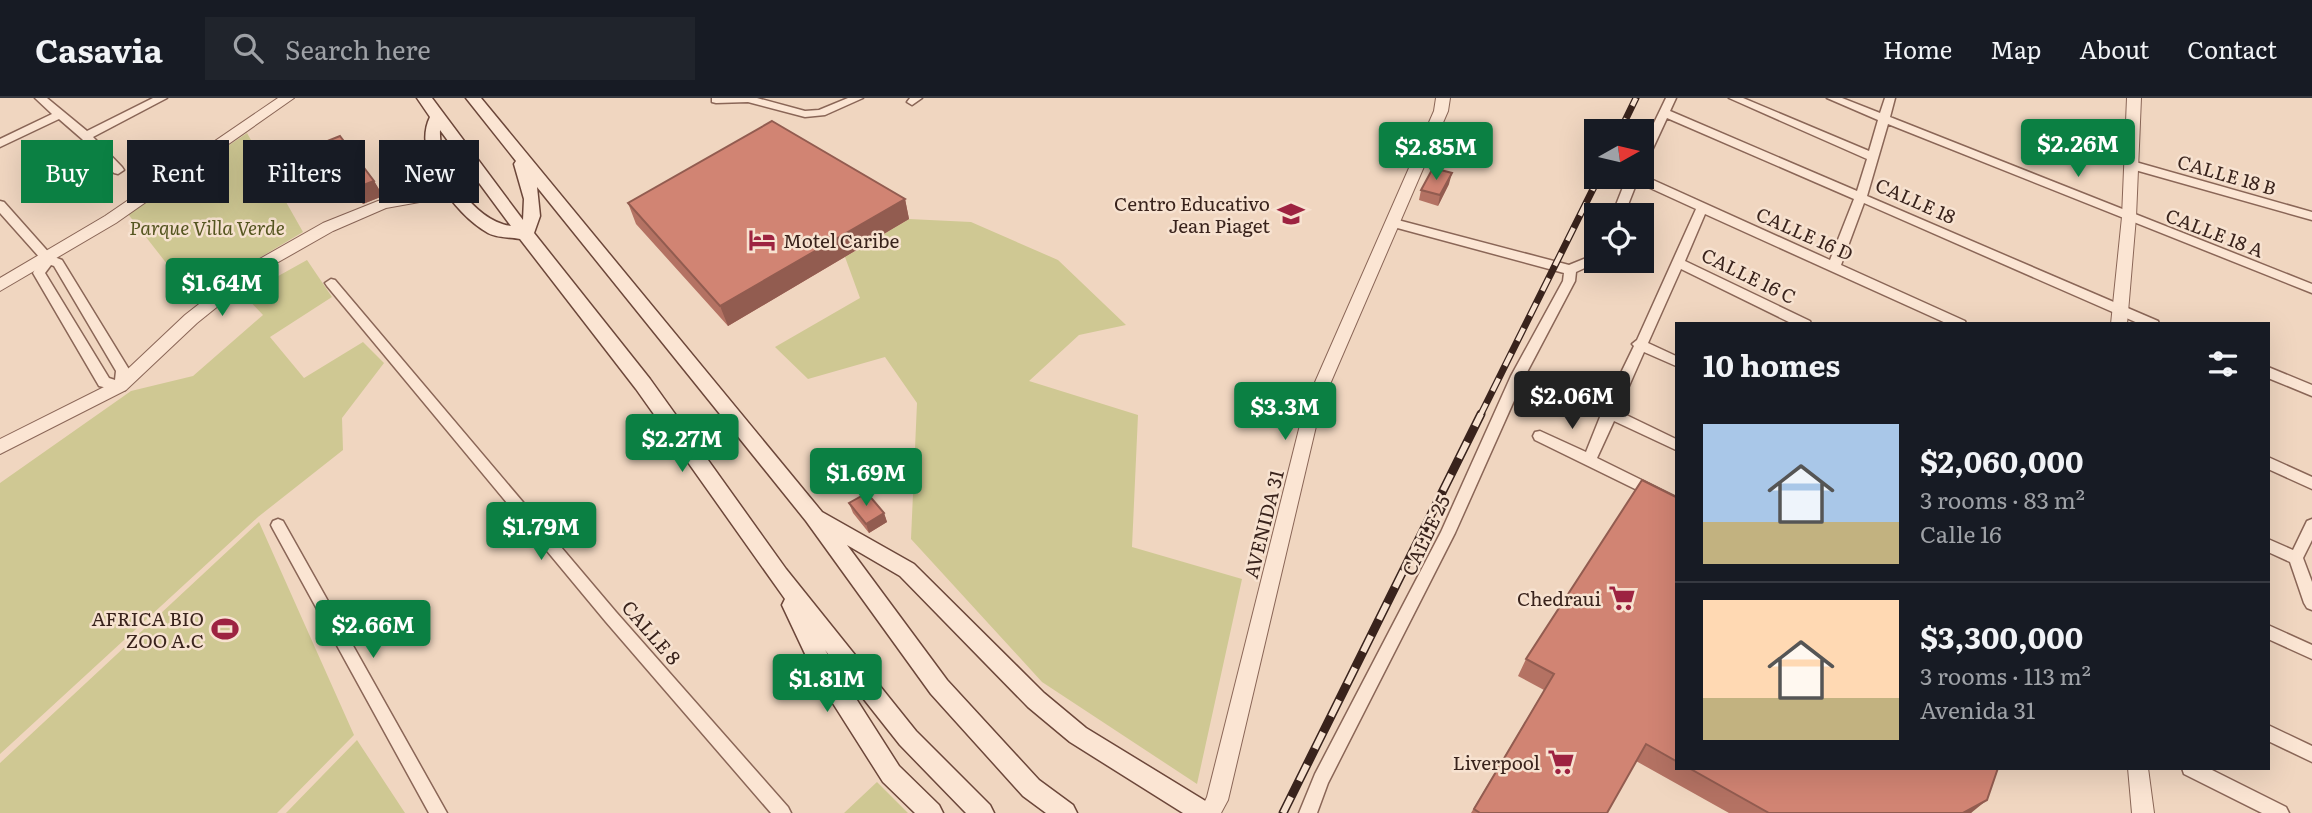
<!DOCTYPE html>
<meta charset="utf-8">
<style>
:root{--surface:#171b24;--page:#20242c;--text:#f1f3f6;--muted:#9ea1a6;--line:#363941;--accent:#0b8043}
body{margin:0;font-family:Literata,serif;background:var(--page);color:var(--text);height:100vh;display:flex;flex-direction:column;font-size:26px;white-space:nowrap}
*{box-sizing:border-box;margin:0}
p{font-size:23px;color:var(--muted)}
.icon{flex:none;width:38px;height:38px;fill:none;stroke:currentColor;stroke-width:2;stroke-linecap:round;stroke-linejoin:round}
.map{position:relative;flex:1;overflow:hidden}
.side{position:absolute;left:1675px;top:224px;width:595px;height:448px;display:flex;flex-direction:column;background:var(--surface);border-radius:0px;box-shadow:0 7px 28px #0002}
.side>*{flex:none}
.banner{position:absolute;left:21px;top:42px;width:665px;height:63px;display:flex;gap:14px}
.needle{width:46px;rotate:82deg}
.buttons{position:absolute;left:1584px;top:21px;display:grid;gap:14px}
.buttons a{display:grid;place-items:center;width:70px;height:70px;border-radius:0px;background:var(--surface);box-shadow:0 7px 28px #0002;font-size:35px}
.price{position:absolute;translate:-50% -60px;padding:0 16px;border-radius:7px;background:var(--accent);color:#fff;font-size:23px;line-height:46px;filter:drop-shadow(0 2px 4px #0008)}
.price::after{content:'';position:absolute;left:50%;top:42px;width:21px;height:16px;margin-left:-10px;background:inherit;clip-path:polygon(0 0,100% 0,50% 100%)}
.price.selected{background:#222;color:#fff}
ul{padding:0;list-style:none}
li{display:flex;align-items:center;gap:21px;height:175px;padding:0 28px}
li+li{border-top:2px solid var(--line)}
li span{display:grid;place-items:center;flex:none;width:196px;height:140px;border-radius:0px;color:#555}
li>.icon{margin-inline-start:auto}
span .icon{width:84px;height:84px;fill:#fffc;stroke-width:1}
li b{font-size:30px}
h2{display:flex;justify-content:space-between;align-items:center;height:84px;padding:0 28px;font-size:30px}
.pill{padding:0 24px;border-radius:0px;background:var(--surface);box-shadow:0 7px 28px #0002;font-size:24px;line-height:63px}
.pill.selected{background:var(--accent);color:#fff}
header{display:flex;align-items:center;gap:42px;box-sizing:border-box;height:98px;padding:0 35px;background:var(--surface);border-bottom:2px solid var(--line)}
header strong{font-size:33px}
nav{display:flex;gap:38px;margin-inline-start:auto;font-size:24px}
.search{width:490px;height:63px;background:var(--page);display:flex;align-items:center;gap:18px;box-sizing:border-box;padding:0 24px;border-radius:0px;color:var(--muted);font-size:26px}
.map>svg:first-child{display:block}
</style>
<header>
<strong>Casavia</strong>
<div class="search"><svg class="icon" aria-label="search" viewBox="0 0 24 24"><circle cx="10" cy="10" r="6"/><path d="M15 15l6 6"/></svg>Search here</div>
<nav><a>Home</a><a>Map</a><a>About</a><a>Contact</a></nav>
</header>
<div class="map">
<svg width="2312" height="715" viewBox="0 0 2312 715">
<rect width="100%" height="100%" fill="#f0d6c0"/>
<path fill="#cfc893" d="M247,35L303,134L249,166L199,207L128,116Z
M909,121L971,124L1058,162L1126,227L1079,237L1029,283L1138,317L1132,449L1242,481L1197,686L1042,584L911,441L917,305L885,259L808,281L775,249L860,200L845,159Z
M307,162L332,199L270,239L304,280L363,244L384,265L342,320L343,352L258,419L0,656V385L131,293L193,278L263,217L244,197Z
M259,424L354,637L277,715H0V665Z
M357,642L405,715H286Z
M877,684L908,715H844Z"/>
<g fill="none" stroke-linecap="round" stroke-linejoin="round">
<g stroke="#8a6657" stroke-width="3">
<path id="minor" d="M35,0H47L87,33L153,0H167L93,39L122,69L124,72L118,76L114,75L82,41L59,21L0,49V41L52,16Z
M712,0H757L805,13L819,12L848,0H863L825,17L805,19L748,4L716,5L712,4Z
M910,0H922L912,7L907,4Z
M1666,0H1676L1670,13L1857,93L1867,61L1729,0H1743L1869,53L1878,22L1827,0H1842L1880,15L1885,0H1895L1890,19L2312,186V195L1888,26L1867,98L2158,223L2159,226H2140L1864,105L1841,167L1965,223L1966,226H1948L1705,116L1685,163L1810,223L1811,226H1793L1681,171L1648,245L1676,258V268L1644,254L1618,313L1676,341V352L1614,323L1597,360L1676,399V411L1535,342L1533,338L1535,334L1540,333L1586,354L1602,314L1634,248L1632,246L1637,242L1696,111L1637,84L1624,117H1612L1627,79L1642,77L1830,162L1854,101L1667,20L1648,61L1642,65V50Z
M2132,63L2312,114V122L2128,70L2126,67Z
M0,103L4,104L52,158L62,162L130,273L125,292L120,293L99,288L33,175L41,161L0,115ZM51,167L54,168L116,273L115,282L109,280L45,175Z
M1394,121L1569,167L1596,156V163H1600L1576,174L1575,183L1525,278L1455,435L1328,685L1317,715H1299L1315,676L1441,434L1511,278L1563,183L1564,175L1390,128L1388,125Z
M331,181L335,182L616,514L788,709L791,715H771L606,524L327,188L325,185Z
M2268,269L2312,287V298L2268,280Z
M2268,359L2312,379V391L2268,371Z
M278,421L283,423L447,715H429L273,431L271,427L273,423Z
M2312,421V442L2303,460L2312,484V512L2307,510L2304,505L2290,464L2268,454V441L2293,452L2307,423Z
M2268,527L2312,547V561L2268,541Z
M2268,627L2312,648V664L2268,643Z
M2182,670H2208L2286,709L2289,715H2262L2184,676Z"/>
</g>
<g stroke="#8a6657" stroke-width="2">
<path id="tertiary" d="M278,0H294L116,125L0,193V180L105,118Z
M1436,0H1450L1448,13L1321,307L1228,702L1221,715H1199L1207,699L1305,307L1434,13Z
M2127,0H2141L2136,119L2127,226H2111L2122,119Z
M425,93L455,94L462,99L455,104L425,103L386,110L333,133L259,175L197,225L126,292L0,356V341L114,284L185,217L249,167L323,125L378,103Z
M2128,670H2148L2154,715H2132Z"/>
</g>
<g stroke="#6c473a" stroke-width="3">
<path id="secondary" d="M417,0H432L523,122L524,101L514,66L516,63L466,0H481L822,414L914,466L1044,595L1086,630L1212,707L1216,715H1183L1070,644L1028,609L900,478L847,447L947,582L1039,682L1073,707L1077,715H1046L1023,698L931,596L806,423L537,89L540,118L534,135L650,281L786,471L916,633L990,707L994,715H966L900,647L825,552L899,668L939,707L943,715H915L883,684L815,577L782,507L785,501L636,291L520,141C510,139 497,140 488,135C454,116 411,57 430,19ZM440,32L511,128C473,123 438,68 440,32Z"/>
</g>
<use href="#minor" fill="#fbe5d3" fill-rule="evenodd"/>
<use href="#tertiary" fill="#fbe5d3" fill-rule="evenodd"/>
<use href="#secondary" fill="#fbe5d3" fill-rule="evenodd"/>
<g stroke="#39231c" stroke-width="7">
<path id="rail-far1" d="M1620,33L1636,0
M1480,318L1599,79"/>
</g>
<g stroke="#39231c" stroke-width="9">
<path id="rail" d="M1283,715L1481,316"/>
</g>
<use href="#rail-far1" stroke="#f7e2d0" stroke-width="4.5" stroke-dasharray="14" stroke-linecap="butt"/>
<use href="#rail" stroke="#f7e2d0" stroke-width="6" stroke-dasharray="18" stroke-linecap="butt"/>
</g>
<path fill="#b47263" d="M320,46L374,83L383,98L363,106Z
M1449,86L1438,108L1419,102L1421,92Z
M905,101L909,121L728,228L636,126L628,105Z
M1676,399V670H1998L1971,715H1729L1636,663L1607,715H1471L1544,592L1518,578L1526,561Z
M849,405L884,415L887,424L869,435L853,415Z"/>
<path fill="#925c50" d="M1452,75L1449,86L1438,108L1440,97Z
M374,83L383,98L363,106L353,91Z
M905,101L909,121L728,228L720,208Z
M884,415L887,424L869,435L866,426Z
M1987,702L1971,715H1963Z"/>
<path fill="#d18473" stroke="#925c50" stroke-width="2" d="M772,23L905,101L720,208L628,105Z
M340,38L374,83L353,91L320,46Z
M1433,70L1452,75L1440,97L1421,92Z
M1642,382L1676,399V663L1646,646L1607,715H1480L1474,711L1554,576L1526,561Z
M867,395L884,415L866,426L849,405Z
M1689,670H1998L1987,702L1963,715H1769Z"/>
<defs>
<g id="school-bare" transform="scale(2.1)"><path d="M0-5L7-2L0 1L-7-2ZM-4 1L0 2.5L4 1V4Q0 6-4 4Z" fill="#9d2341" stroke="#f7e2d0" stroke-width="2.5" paint-order="stroke"/></g>
<g id="hotel-bare" transform="scale(2.1)"><path d="M-6-4.5h1.5V1H6V5H4.5V3h-9V5H-6ZM-4 0a1.8 1.8 0 1 1 3.6 0ZM.5 0V-2.5h3Q6-2.5 6 0Z" fill="#9d2341" stroke="#f7e2d0" stroke-width="2.5" paint-order="stroke"/></g>
<g id="supermarket-bare" transform="scale(2.1)"><path d="M-6-5.5h2.5l.6 2H6L4.5 2H-2.5L-4.4-4H-6ZM-1.5 3.2a1.3 1.3 0 1 0 .1 0ZM3 3.2a1.3 1.3 0 1 0 .1 0Z" fill="#9d2341" stroke="#f7e2d0" stroke-width="2.5" paint-order="stroke"/></g>
<g id="stadium-bare" transform="scale(2.1)"><path d="M0-5a6.5 5 0 1 0 0 10a6.5 5 0 1 0 0-10ZM-3.5-1.8h7v3.6h-7Z" fill="#9d2341" stroke="#f7e2d0" stroke-width="2.5" paint-order="stroke"/></g>
</defs>
<g fill-rule="evenodd">
<use href="#school-bare" x="1291" y="116"/>
<use href="#hotel-bare" x="762" y="142"/>
<use href="#supermarket-bare" x="1622" y="500"/>
<use href="#stadium-bare" x="225" y="531"/>
<use href="#supermarket-bare" x="1561" y="664"/>
</g>
<g text-anchor="middle" dominant-baseline="central" stroke-width="5" stroke-linejoin="round" paint-order="stroke">
<g font-size="19" fill="#39231c" stroke="#f7e2d0">
<text transform="translate(2227 76) rotate(16)">CALLE 18 B</text>
<text transform="translate(1916 102) rotate(24)">CALLE 18</text>
<text transform="translate(2215 134) rotate(21)">CALLE 18 A</text>
<text transform="translate(1805 135) rotate(24)">CALLE 16 D</text>
<text transform="translate(1749 177) rotate(26)">CALLE 16 C</text>
<text transform="translate(1263 426) rotate(-76)">AVENIDA 31</text>
<text transform="translate(1425 437) rotate(-65)">CALLE 25</text>
<text transform="translate(652 534) rotate(49)">CALLE 8</text>
</g>
<g font-size="19" fill="#39231c" stroke="#f7e2d0" text-anchor="end">
<text x="1270" y="105">Centro Educativo<tspan x="1270" dy="22">Jean Piaget</tspan></text>
<text x="783" y="142" text-anchor="start">Motel Caribe</text>
<text x="1601" y="500">Chedraui</text>
<text x="204" y="520">AFRICA BIO<tspan x="204" dy="22">ZOO A.C</tspan></text>
<text x="1540" y="664">Liverpool</text>
</g>
<g font-size="19" font-style="italic" fill="#565721" stroke="#f7e2d0">
<text x="207" y="129">Parque Villa Verde</text>
</g>
</g>
</svg>
<div class="buttons">
<a><svg class="needle" viewBox="-14 -14 28 28"><path d="M0-13l5 13h-10z" fill="#e53935"/><path d="M0 13l5-13h-10z" fill="#9ea1a6"/></svg></a>
<a><svg class="icon" aria-label="locate" viewBox="0 0 24 24"><circle cx="12" cy="12" r="6"/><path d="M12 2v4M12 18v4M2 12h4M18 12h4"/></svg></a>
</div>
<b class="price" style="left:2078px;top:81px">$2.26M</b>
<b class="price" style="left:1436px;top:84px">$2.85M</b>
<b class="price" style="left:222px;top:220px">$1.64M</b>
<b class="price selected" style="left:1572px;top:333px">$2.06M</b>
<b class="price" style="left:1285px;top:344px">$3.3M</b>
<b class="price" style="left:682px;top:376px">$2.27M</b>
<b class="price" style="left:866px;top:410px">$1.69M</b>
<b class="price" style="left:541px;top:464px">$1.79M</b>
<b class="price" style="left:373px;top:562px">$2.66M</b>
<b class="price" style="left:827px;top:616px">$1.81M</b>
<div class="banner">
<a class="pill selected">Buy</a>
<a class="pill">Rent</a>
<a class="pill">Filters</a>
<a class="pill">New</a>
</div>
<section class="side">
<h2>10 homes<svg class="icon" aria-label="filters" viewBox="0 0 24 24"><path d="M4 7h16M4 17h16"/><circle cx="9" cy="7" r="2"/><circle cx="15" cy="17" r="2"/></svg></h2>
<ul>
<li><span style="background:linear-gradient(#a9c7e8 70%,#c2b280 0)"><svg class="icon" aria-label="home" viewBox="0 0 24 24"><path d="M3 11l9-7 9 7M6 9v11h12V9"/></svg></span><div><b>$2,060,000</b><p>3 rooms · 83 m²</p><p>Calle 16</p></div></li>
<li><span style="background:linear-gradient(#ffd9b3 70%,#c2b280 0)"><svg class="icon" aria-label="home" viewBox="0 0 24 24"><path d="M3 11l9-7 9 7M6 9v11h12V9"/></svg></span><div><b>$3,300,000</b><p>3 rooms · 113 m²</p><p>Avenida 31</p></div></li>
</ul>
</section>
</div>
